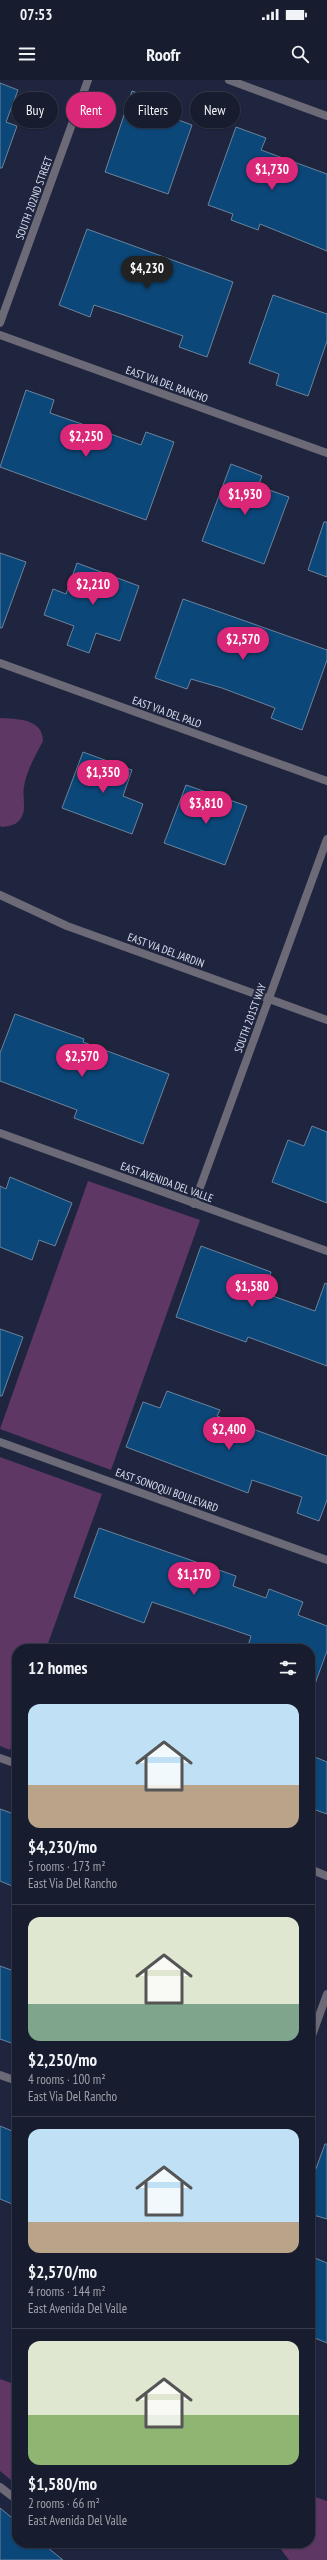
<!DOCTYPE html>
<meta charset="utf-8">
<style>
:root{--surface:#171c2e;--page:#24293a;--text:#f1f3f6;--muted:#9ea1aa;--line:#363a4a;--accent:#db2777}
body{margin:0;font-family:"PT Sans Narrow",sans-serif;background:var(--page);color:var(--text);height:100vh;display:flex;flex-direction:column;font-size:15px;white-space:nowrap}
*{box-sizing:border-box;margin:0}
p{font-size:13px;color:var(--muted)}
.icon{flex:none;width:22px;height:22px;fill:none;stroke:currentColor;stroke-width:2;stroke-linecap:round;stroke-linejoin:round}
.map{position:relative;flex:1;overflow:hidden}
.side{position:absolute;left:12px;top:1564px;width:303px;height:904px;display:flex;flex-direction:column;background:var(--surface);border-radius:16px;box-shadow:0 1px 3px #0004,0 0 0 1px var(--line)}
.side>*{flex:none}
.banner{position:absolute;left:12px;top:12px;width:303px;height:36px;display:flex;gap:8px}
.price{position:absolute;translate:-50% -34px;padding:0 9px;border-radius:14px;background:var(--accent);color:#fff;font-size:13px;line-height:26px;filter:drop-shadow(0 1px 2px #0008)}
.price::after{content:'';position:absolute;left:50%;top:24px;width:12px;height:9px;margin-left:-6px;background:inherit;clip-path:polygon(0 0,100% 0,50% 100%)}
.price.selected{background:#222;color:#fff}
ul{padding:0;list-style:none}
li{display:grid;align-content:center;gap:8px;height:212px;padding:0 16px}
li+li{border-top:1px solid var(--line)}
li span{display:grid;place-items:center;height:124px;border-radius:12px;color:#555}
li>.icon{margin-inline-start:auto}
span .icon{width:72px;height:72px;fill:#fffc;stroke-width:1}
li b{font-size:17px}
h2{display:flex;justify-content:space-between;align-items:center;height:48px;padding:0 16px;font-size:17px}
.tag{padding:0 14px;border-radius:18px;background:var(--surface);box-shadow:0 1px 3px #0004,0 0 0 1px var(--line);font-size:14px;line-height:36px}
.tag.selected{background:var(--accent);color:#fff}
.status{display:flex;justify-content:space-between;align-items:center;height:28px;padding:0 20px;background:var(--surface);direction:ltr}
.status svg{height:11px;fill:currentColor}
header{display:flex;justify-content:space-between;align-items:center;height:52px;padding:0 16px;background:var(--surface);font-size:18px;font-weight:700}
.map>svg:first-child{display:block}
</style>
<div class="status"><b>07:53</b><svg viewBox="0 0 49 12"><path d="M0 12V9h3v3zM5 12V6h3v6zM10 12V3h3v9zM15 12V0h3v12zM26 1h20v11H26zM47 4h2v5h-2z"/></svg></div>
<header><svg class="icon" aria-label="menu" viewBox="0 0 24 24"><path d="M4 6h16M4 12h16M4 18h16"/></svg>Roofr<svg class="icon" aria-label="search" viewBox="0 0 24 24"><circle cx="10" cy="10" r="6"/><path d="M15 15l6 6"/></svg></header>
<div class="map">
<svg width="327" height="2480" viewBox="0 0 327 2480">
<rect width="100%" height="100%" fill="#1f253e"/>
<path fill="#5e3764" d="M0,638C16,639 43,638 43,661C36,675 26,691 24,707C22,717 27,729 21,738C17,745 10,746 2,747L0,746Z
M88,1101L200,1140L111,1390L0,1349Z
M0,1377L102,1414L46,1569H17V1651L10,1670L0,1666Z
M0,2299L17,2305V2405L0,2391Z
M310,2415L327,2421V2480H289L277,2464L310,2463Z"/>
<path fill="#0c4779" stroke="#6b839c" d="M0,3L18,10L6,42L17,46L2,88H0Z
M132,11L166,23L162,34L192,45L168,114L105,92Z
M236,47L266,58L261,70L327,94V171L260,144L258,150L231,140L233,134L208,125Z
M87,149L233,202L207,277L179,267L183,256L124,235L94,225L90,237L59,225Z
M273,215L327,234V261L308,316L276,305L279,294L249,283Z
M26,310L54,320L50,333L108,353L141,365L146,352L174,362L146,440L0,387Z
M231,384L262,396L258,406L289,417L264,484L202,461Z
M324,442H327V497L308,490Z
M0,473L26,482L2,548H0Z
M77,483L139,506L120,561L96,553L89,573L67,565L74,546L44,535L53,509L66,514Z
M183,519L327,570V580L302,650L271,638L275,628L222,608L191,599L187,609L155,598Z
M83,672L132,690L123,716L143,724L132,754L62,728Z
M186,705L247,726L225,785L164,763Z
M15,934L84,959L83,962L169,994L143,1064L74,1038L77,1030L0,1001V973Z
M312,1046L327,1052V1123L272,1102L288,1060L304,1066Z
M10,1097L72,1123L55,1166L39,1160L32,1180L0,1167V1106L6,1109Z
M201,1166L271,1192L264,1213L315,1231L325,1203L327,1204V1286L248,1257L246,1262L176,1237Z
M0,1249L23,1257L2,1316H0Z
M167,1311L220,1330L217,1336L327,1376V1420L319,1441L297,1433L302,1417L252,1400L248,1413L126,1367L143,1322L160,1328Z
M99,1448L236,1496L233,1506L266,1518L269,1509L303,1522L298,1535L327,1546V1571L312,1612L310,1569H247L251,1556L152,1522L144,1543L74,1517Z
M310,1675L327,1682V1734L310,1728Z
M0,1729L17,1735V1808L0,1801Z
M0,1886L17,1892V1965L0,1959Z
M0,2046L17,2053V2126L0,2119Z
M325,2064H327V2139L310,2134V2105Z
M310,2176L327,2183V2263L310,2256Z
M0,2428L17,2442V2463H42L63,2480H0Z"/>
<g fill="none" stroke-linecap="round" stroke-linejoin="round">
<path stroke="#6d6a77" stroke-width="8" d="M0,2407L17,2420"/>
<path stroke="#6d6a77" stroke-width="8" d="M229,0L327,36
M0,243L88,0
M0,255L327,373
M0,583L327,701
M0,815L67,846L327,940
M0,1053L327,1171
M194,1124L327,759
M0,1362L327,1480
M0,1678L17,1684
M310,1789L327,1796
M310,1961L327,1914
M0,1995L17,2001"/>
</g>
<g text-anchor="middle" dominant-baseline="central" stroke-width="4" stroke-linejoin="round" paint-order="stroke">
<g font-size="11" fill="#dbe0f1" stroke="#1f253e">
<text transform="translate(34 118) rotate(-70)">SOUTH 202ND STREET</text>
<text transform="translate(167 304) rotate(20)">EAST VIA DEL RANCHO</text>
<text transform="translate(167 632) rotate(20)">EAST VIA DEL PALO</text>
<text transform="translate(166 870) rotate(20)">EAST VIA DEL JARDIN</text>
<text transform="translate(250 938) rotate(-70)">SOUTH 201ST WAY</text>
<text transform="translate(167 1102) rotate(20)">EAST AVENIDA DEL VALLE</text>
<text transform="translate(167 1410) rotate(20)">EAST SONOQUI BOULEVARD</text>
</g>
</g>
</svg>
<b class="price" style="left:272px;top:111px">$1,730</b>
<b class="price selected" style="left:147px;top:210px">$4,230</b>
<b class="price" style="left:86px;top:378px">$2,250</b>
<b class="price" style="left:245px;top:436px">$1,930</b>
<b class="price" style="left:93px;top:526px">$2,210</b>
<b class="price" style="left:243px;top:581px">$2,570</b>
<b class="price" style="left:103px;top:714px">$1,350</b>
<b class="price" style="left:206px;top:745px">$3,810</b>
<b class="price" style="left:82px;top:998px">$2,570</b>
<b class="price" style="left:252px;top:1228px">$1,580</b>
<b class="price" style="left:229px;top:1371px">$2,400</b>
<b class="price" style="left:194px;top:1516px">$1,170</b>
<div class="banner">
<a class="tag">Buy</a>
<a class="tag selected">Rent</a>
<a class="tag">Filters</a>
<a class="tag">New</a>
</div>
<section class="side">
<h2>12 homes<svg class="icon" aria-label="filters" viewBox="0 0 24 24"><path d="M4 7h16M4 17h16"/><circle cx="9" cy="7" r="2"/><circle cx="15" cy="17" r="2"/></svg></h2>
<ul>
<li><span style="background:linear-gradient(#bfe0f5 65%,#b9a48a 0)"><svg class="icon" aria-label="home" viewBox="0 0 24 24"><path d="M3 11l9-7 9 7M6 9v11h12V9"/></svg></span><div><b>$4,230/mo</b><p>5 rooms · 173 m²</p><p>East Via Del Rancho</p></div></li>
<li><span style="background:linear-gradient(#dfe7d0 70%,#7fa58c 0)"><svg class="icon" aria-label="home" viewBox="0 0 24 24"><path d="M3 11l9-7 9 7M6 9v11h12V9"/></svg></span><div><b>$2,250/mo</b><p>4 rooms · 100 m²</p><p>East Via Del Rancho</p></div></li>
<li><span style="background:linear-gradient(#bfe0f5 75%,#b9a48a 0)"><svg class="icon" aria-label="home" viewBox="0 0 24 24"><path d="M3 11l9-7 9 7M6 9v11h12V9"/></svg></span><div><b>$2,570/mo</b><p>4 rooms · 144 m²</p><p>East Avenida Del Valle</p></div></li>
<li><span style="background:linear-gradient(#dfe7d0 60%,#8fb573 0)"><svg class="icon" aria-label="home" viewBox="0 0 24 24"><path d="M3 11l9-7 9 7M6 9v11h12V9"/></svg></span><div><b>$1,580/mo</b><p>2 rooms · 66 m²</p><p>East Avenida Del Valle</p></div></li>
</ul>
</section>
</div>
